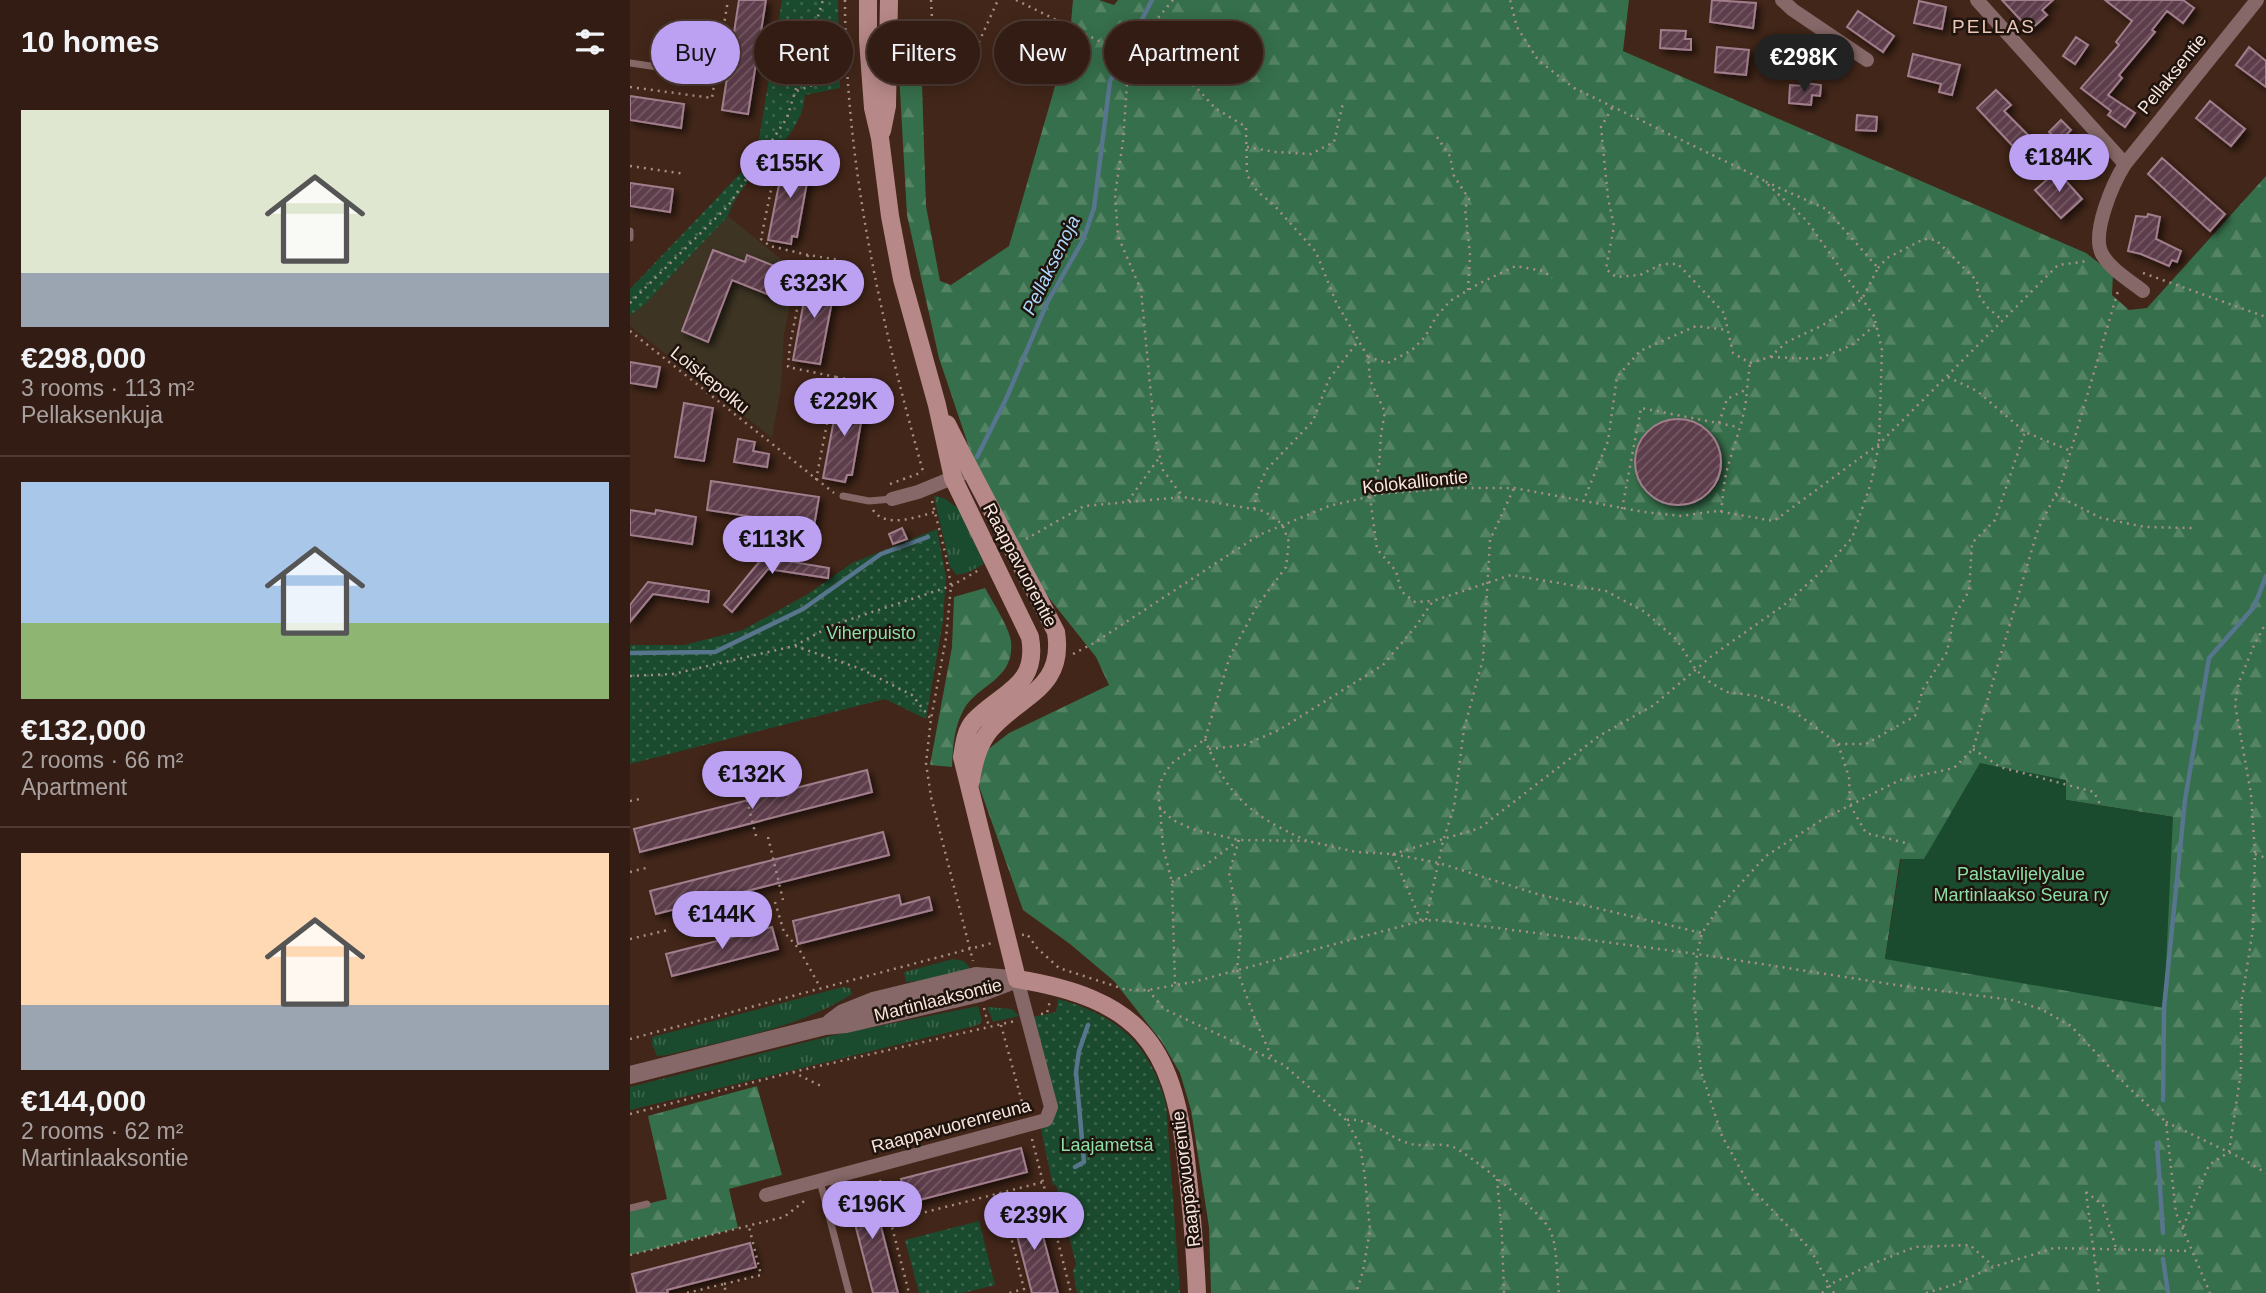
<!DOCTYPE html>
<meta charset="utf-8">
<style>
:root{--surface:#321c13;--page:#3a251c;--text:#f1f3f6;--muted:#a8a1a0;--line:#4d3a33;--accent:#bca0f2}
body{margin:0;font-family:Helvetica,sans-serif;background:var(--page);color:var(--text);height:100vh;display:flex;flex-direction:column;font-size:26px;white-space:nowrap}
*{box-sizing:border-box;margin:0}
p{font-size:23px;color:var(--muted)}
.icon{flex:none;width:38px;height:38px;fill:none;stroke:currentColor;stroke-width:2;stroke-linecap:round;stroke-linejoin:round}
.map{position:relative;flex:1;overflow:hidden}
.drawer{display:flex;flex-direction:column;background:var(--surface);width:630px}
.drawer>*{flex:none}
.banner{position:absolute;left:21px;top:21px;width:665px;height:63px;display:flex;gap:14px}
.price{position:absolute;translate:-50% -60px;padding:0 16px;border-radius:24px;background:var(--accent);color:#111;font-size:23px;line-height:46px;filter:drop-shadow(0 2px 4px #0008)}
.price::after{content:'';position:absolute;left:50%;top:42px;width:21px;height:16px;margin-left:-10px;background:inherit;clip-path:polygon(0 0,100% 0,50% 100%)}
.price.active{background:#222;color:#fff}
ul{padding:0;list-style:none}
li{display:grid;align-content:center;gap:14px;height:371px;padding:0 21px}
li+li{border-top:2px solid var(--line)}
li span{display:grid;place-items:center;height:217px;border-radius:0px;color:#555}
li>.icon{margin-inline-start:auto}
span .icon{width:126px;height:126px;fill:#fffc;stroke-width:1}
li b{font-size:30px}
h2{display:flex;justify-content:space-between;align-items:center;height:84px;padding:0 21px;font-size:30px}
.chip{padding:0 24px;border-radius:32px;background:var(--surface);box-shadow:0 4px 18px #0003,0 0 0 2px var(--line);font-size:24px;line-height:63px}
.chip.active{background:var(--accent);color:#111}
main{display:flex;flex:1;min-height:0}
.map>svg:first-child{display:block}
</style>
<main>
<section class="drawer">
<h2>10 homes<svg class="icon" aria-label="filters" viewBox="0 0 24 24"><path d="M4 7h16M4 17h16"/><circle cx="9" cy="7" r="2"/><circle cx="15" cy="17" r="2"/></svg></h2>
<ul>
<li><span style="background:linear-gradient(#dfe7d0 75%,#9aa5b1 0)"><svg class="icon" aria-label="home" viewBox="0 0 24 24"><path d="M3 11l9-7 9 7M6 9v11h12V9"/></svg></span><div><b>€298,000</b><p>3 rooms · 113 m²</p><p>Pellaksenkuja</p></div></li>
<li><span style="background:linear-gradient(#a9c7e8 65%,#8fb573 0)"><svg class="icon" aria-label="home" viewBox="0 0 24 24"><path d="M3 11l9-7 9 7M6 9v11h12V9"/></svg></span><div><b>€132,000</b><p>2 rooms · 66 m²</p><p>Apartment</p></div></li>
<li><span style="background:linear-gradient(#ffd9b3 70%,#9aa5b1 0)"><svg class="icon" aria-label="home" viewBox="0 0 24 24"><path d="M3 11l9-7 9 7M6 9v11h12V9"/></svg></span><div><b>€144,000</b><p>2 rooms · 62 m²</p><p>Martinlaaksontie</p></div></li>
</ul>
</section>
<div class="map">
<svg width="1636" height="1293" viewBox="0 0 1636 1293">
<defs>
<pattern id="grass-tufts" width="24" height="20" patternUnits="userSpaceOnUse" patternTransform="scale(1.75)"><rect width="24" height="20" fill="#1b4b2e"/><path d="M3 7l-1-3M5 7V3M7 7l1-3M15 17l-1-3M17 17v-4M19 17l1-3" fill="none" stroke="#3d654c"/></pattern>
<pattern id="forest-firs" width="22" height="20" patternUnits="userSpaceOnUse" patternTransform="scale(1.75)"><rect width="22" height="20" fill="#366f4b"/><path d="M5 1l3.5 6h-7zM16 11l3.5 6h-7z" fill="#548464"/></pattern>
<pattern id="park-dots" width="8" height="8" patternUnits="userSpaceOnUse" patternTransform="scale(1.75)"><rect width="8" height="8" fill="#1b4b2e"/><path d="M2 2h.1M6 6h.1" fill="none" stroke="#3d654c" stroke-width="1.8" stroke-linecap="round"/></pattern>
<pattern id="building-hatch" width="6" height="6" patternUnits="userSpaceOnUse" patternTransform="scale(1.75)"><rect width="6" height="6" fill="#5d3e4b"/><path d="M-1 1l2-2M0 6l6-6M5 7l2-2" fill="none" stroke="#755a64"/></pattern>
<filter id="shadow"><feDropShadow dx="4" dy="4" stdDeviation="3.5" flood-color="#0009"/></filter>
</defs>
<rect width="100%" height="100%" fill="#422619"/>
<path fill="#3d3423" d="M98,216L167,272L154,334L151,387L142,438L0,326V315L13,306Z"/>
<path fill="url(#grass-tufts)" d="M304,496L314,498L329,509L354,564L337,573L327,575L320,567Z
M323,959L334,961L340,968L331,977L276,982L274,973L275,972Z
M213,987L220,988L222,994C167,1029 100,1039 37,1055L27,1056L22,1044V1037Z
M348,1006L352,1021L348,1025L0,1110V1087L200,1036Z
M357,1007L382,1009L389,1016L363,1022Z"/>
<path fill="url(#forest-firs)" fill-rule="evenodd" d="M443,0H469L484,5L488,0H999L993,51L1456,253L1483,274L1482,295L1499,310L1517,308L1636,176V1293H581L579,1227L561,1110L550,1073L532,1042L484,981L440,944L393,910L349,786L356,751L379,733L479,685L466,657L415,593L346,468L309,358L277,215L266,20L290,22L296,206L310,281L321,285L379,246L440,34ZM1436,800L1543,817L1255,959L1270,859H1294Z
M355,588C362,601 379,627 381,641C385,680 348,684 334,709C324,727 323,746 322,767L300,765L322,647L324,597Z
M127,1086L152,1175L99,1189L108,1228L0,1255V1208L37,1199L18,1116Z"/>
<path fill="url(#park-dots)" d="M152,0H208L210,88L175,95C174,102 173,110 170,116C153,155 111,176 98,216L13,306L0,315V289L126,157Z
M307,529L316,577L313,621L296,719L255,699L0,764V645H54L113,630L178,594L222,563Z
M428,999C489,1016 518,1043 536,1103L550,1293H447L443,1271L446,1264L426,1185H423L411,1130L420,1113L398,1018L426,1012Z
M349,1221L365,1285L333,1293H289L275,1240Z"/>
<path fill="#1b4b2e" d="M1350,763L1436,780V800L1543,817L1534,1008L1255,959L1271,859H1294Z"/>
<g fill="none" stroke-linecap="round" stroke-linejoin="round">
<path stroke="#57758d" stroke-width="4.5" d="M347,457L376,399L417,303L453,240L464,208L480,81L522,0
M0,653L85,652L173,609L251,554L298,537
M1533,1100L1534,1008L1555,800L1579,658L1624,607L1636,576
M1527,1143L1533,1233
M445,1167L454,1162L446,1072L449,1051L458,1025
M1533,1259L1538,1293"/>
</g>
<path fill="url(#building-hatch)" stroke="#a27e8d" stroke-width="2" filter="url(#shadow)" d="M109,0H136L118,114L92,110Z
M1082,0L1126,3L1123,28L1080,22Z
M1372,0H1423L1412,10L1417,15L1400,30Z
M1475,0H1553L1564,8L1553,23L1537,11L1522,30L1525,32L1489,75L1492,78L1478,95L1505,113L1495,127L1478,115L1481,111L1451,88L1489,45L1486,42L1502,21Z
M1289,1L1316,7L1312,29L1284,23Z
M1228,11L1264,36L1253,52L1217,27Z
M1031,30L1056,31L1055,39H1061V50L1030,48Z
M1446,37L1458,45L1445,64L1433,56Z
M1087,47L1119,50L1116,75L1085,72Z
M1619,47L1636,61V87L1606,65Z
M1283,54L1330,65L1322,95L1309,92L1311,84L1278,76Z
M1175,83L1191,85L1190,96L1182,95L1181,105L1159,103L1160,85L1174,86Z
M1366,90L1381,105L1374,111L1409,146L1395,159L1347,108Z
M0,96L54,104L51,128L0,120Z
M1580,101L1615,129L1601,146L1566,118Z
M1227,115L1247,117L1246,131L1226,130Z
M1431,120L1441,130L1429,142L1419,132Z
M155,154L176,158L175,165L180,166L167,237L162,236L161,244L138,240Z
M1532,158L1595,214L1580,231L1518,174Z
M1427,171L1452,199L1431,218L1405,190Z
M0,183L43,189L40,212L0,206Z
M1518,214L1530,217L1526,239L1551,251L1547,262L1542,260L1539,266L1511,254L1498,251L1506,216L1517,217Z
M83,250L115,262L117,255L157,271L147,298L102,280L78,342L52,331Z
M179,274L201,278L200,285L205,286L190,364L163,360Z
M0,362L30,367L26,387L0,383Z
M209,393L231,397L230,404L234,405L222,475H217L215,482L193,478Z
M54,403L83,408L74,461L45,457Z
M1005 462a43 43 0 1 1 86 0a43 43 0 1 1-86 0Z
M108,439L125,442L123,451L139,454L137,467L104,462Z
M81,481L189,497L184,526L77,510Z
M0,510L25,514L26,510L66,517L62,544L0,535Z
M272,528L277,539L263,544L259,534Z
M133,557L199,568L198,578L138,569L102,612L94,605Z
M18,582L79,591L78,602L23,594L0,622V605Z
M237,770L242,792L10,852L4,829Z
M253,832L259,855L26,914L20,891Z
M269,895L271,905L299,897L302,910L168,944L163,921Z
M142,927L148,949L42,976L36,954Z
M391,1148L397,1172L278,1203L271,1179Z
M240,1187L247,1211L268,1293H243L217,1193Z
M401,1204L403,1211L406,1210L428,1293H402L382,1216L392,1214L390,1207Z
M120,1243L126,1267L37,1290L38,1293H7L2,1274Z"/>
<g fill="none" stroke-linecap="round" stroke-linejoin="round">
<path stroke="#a68f84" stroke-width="2.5" stroke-dasharray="2 5" stroke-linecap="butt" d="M215,0C215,163 250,319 294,475
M301,0L305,74
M386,0L473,43L498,70
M543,0L522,25L498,70L493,141L485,195L488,236L511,290L525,437L533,470L553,497
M303,34L324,46L349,42L368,0
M508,53L566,87L585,108L616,127L617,175L627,191L644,205L686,252L706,302L738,357L740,380L755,412L751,434L749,467L740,497L747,549L766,571L771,591L785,602L803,601
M0,87L82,98L98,0
M167,91L216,72
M982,108L971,127L978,198L984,226L976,269L986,277L1010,275L1032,264H1048L1094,313L1103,353L1120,363L1140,357L1157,342L1193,325L1232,299L1248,268L1196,209L1134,181
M807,137L820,156L824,176L839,199L835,208L840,255L838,290
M617,147L645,152L681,154L704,142L713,103
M0,166L55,174
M178,255L140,246L131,239L148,155L156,148L189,141
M1248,268L1257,258L1294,239L1306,240L1347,281L1348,294L1357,307L1371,319
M1513,273L1636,317
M0,303L98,206L157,118L193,0
M0,331L204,493
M738,357L758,363L782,350L795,337L806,317L820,301L850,283L886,266L913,271L922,278
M1141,357L1188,359L1222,345L1246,324
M206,377L158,367L160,344L178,255L210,260
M1318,377L1347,391L1395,432L1441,451
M1089,423L1097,399L1117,389L1120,363
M186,480L206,377L239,383
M260,484L293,472
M1426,495L1471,518L1515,527L1562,528
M302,501L316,556L321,586L316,638L301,719L296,763L301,797L343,961
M498,501L529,458
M953,502L978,441L987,377L1010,351L1066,326L1098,330
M624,509L627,492L636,470L683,421L699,379L729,340
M992,509L1011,408L1108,427
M243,510C256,529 286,517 305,512
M1091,512C1093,496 1094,478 1099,463C1106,438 1116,415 1117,389
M396,539L454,506L553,497L634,511L652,524L659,542L656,567L627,606L600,656L575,739L541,764L532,778L528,792L530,808L543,820L562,829L609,840L678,841L726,852L763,854L809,863L907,894L1072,933
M165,646L231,669L282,695L301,719
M443,654L464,643L629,535L699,506L750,494L825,488H884L1014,512L1051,516L1087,511L1144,521L1249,444L1428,265L1459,261
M0,676L43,674L164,646L203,625L321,586L349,570
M575,739C597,797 621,815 677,841
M1208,744L1219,777L1220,805L1236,833L1276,843
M579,749L614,745L649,730L753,665L786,626L803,601L881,575L976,591L1015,612L1047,640L1066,670L1081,683L1097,692L1127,696L1158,707L1208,744H1236L1285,716L1293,689L1317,652L1324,616L1339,591L1342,543L1365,520L1395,432
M1343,749L1370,767L1464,792L1471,806
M110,773L127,840
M0,801L10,799
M530,808L533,847L542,882L545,985
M138,837L153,900
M609,840L599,873L611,933L607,970L625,1019L643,1060
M763,854L850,828L969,736L1024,705L1083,655L1154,605L1192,571L1222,538L1241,483L1249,444L1252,350L1244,316L1177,221L1132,179L944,88L908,60L887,27L880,0
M763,854L791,921
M1625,854L1636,858
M0,872L20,867
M542,882L577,864L609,840
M145,902L154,932L169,949L190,987
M796,920L813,841L824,807L834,729L853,659L860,540L884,488
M392,935L397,934L407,948L429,968L497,990H518L563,982L791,921L806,920L1067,954L1273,986L1382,1000L1411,1009L1441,1026L1498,1087L1536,1122L1546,1213L1580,1293
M0,939L38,930
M518,990L534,1009L654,1065L716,1120L730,1145L735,1177L740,1230L733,1271L726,1293
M354,1008L359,1027
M411,1014L417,1013L420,1001
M371,1025L395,1113
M0,1039L362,943
M163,1072L193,1087
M0,1114L163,1072L385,1021
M717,1120C740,1117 758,1138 781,1144C794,1147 810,1142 823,1147C839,1153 914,1215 920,1230C928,1248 926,1273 929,1293
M1536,1122L1611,1158L1636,1173
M402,1139L441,1293
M867,1179L872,1236L874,1293
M250,1180L279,1293
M1456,1192L1469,1293
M1456,1192L1473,1205L1486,1248
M370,1193L394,1289L379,1293
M374,1210L417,1199
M261,1221L413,1182
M1553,1227L1579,1165L1599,1152L1611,1071V1005L1623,929L1625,854L1621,794L1605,704L1609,682L1625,643L1636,623
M0,1255L154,1217L177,1199
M94,1284L131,1275L119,1227
M57,1293L94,1284L96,1293
M1192,1293L1199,1285L1181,1250L1121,1188L1092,1136L1071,1071L1064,998L1067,954L1072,933L1089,907L1136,856L1193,819L1270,780L1324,768L1343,749L1408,529L1431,484L1488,291
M1204,1293L1199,1285L1242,1264L1285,1247L1340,1245L1363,1266
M1296,1293L1323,1285L1363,1267L1424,1248L1561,1251"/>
<path stroke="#856867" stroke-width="7" d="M0,63L48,70
M0,231V238
M213,496L239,501L262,499
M190,1181L219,1293
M0,1208L17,1204"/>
<path stroke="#856867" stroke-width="14" d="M1152,0L1163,10L1237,60
M1347,0L1495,164
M1513,291C1499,280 1481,270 1472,254C1461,233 1483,183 1495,164L1627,0
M262,499L288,492L332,474
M136,1195L416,1120L421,1107L387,979"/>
<path stroke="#856867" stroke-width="18" d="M201,1022L213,1013L243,1001L346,976L382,979
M0,1075L195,1026L216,1024L350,993L387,979"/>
<path stroke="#b78888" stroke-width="18" d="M238,0V40L243,108L250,138L260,216L272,279L307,405L323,478L400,637C409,687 371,692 344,721C335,731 334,745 332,757L387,979C507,999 542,1041 556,1159C561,1203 565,1248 567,1293
M252,131L257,106L259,0
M317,424C352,494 390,562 426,632C435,689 390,695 360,730C348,745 344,762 341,781"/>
</g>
<g text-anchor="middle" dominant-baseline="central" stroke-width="5" stroke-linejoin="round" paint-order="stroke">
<g font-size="18" fill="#f9e6dd" stroke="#1f130d">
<text transform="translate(1542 74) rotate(-51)">Pellaksentie</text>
<text transform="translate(80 380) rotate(39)">Loiskepolku</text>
<text transform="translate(785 482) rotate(-6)">Kolokalliontie</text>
<text transform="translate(390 565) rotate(62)">Raappavuorentie</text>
<text transform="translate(308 1000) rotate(-14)">Martinlaaksontie</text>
<text transform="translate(321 1126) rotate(-15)">Raappavuorenreuna</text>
<text transform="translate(556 1179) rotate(-97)">Raappavuorentie</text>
</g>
<g font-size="18" fill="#8bdfa7" stroke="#1f130d">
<text x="241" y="633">Viherpuisto</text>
<text x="1391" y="874">Palstaviljelyalue<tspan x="1391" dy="21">Martinlaakso Seura ry</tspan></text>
<text x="477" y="1145">Laajametsä</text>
</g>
<g font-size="19" letter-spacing="2" fill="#ebc7b6" stroke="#1f130d">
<text x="1364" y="26">PELLAS</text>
</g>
<g font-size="19" font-style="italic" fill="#add8fd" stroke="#1f130d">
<text transform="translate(421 265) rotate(-64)">Pellaksenoja</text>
</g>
</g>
</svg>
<b class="price active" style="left:1174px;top:94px">€298K</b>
<b class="price" style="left:1429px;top:194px">€184K</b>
<b class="price" style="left:160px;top:200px">€155K</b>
<b class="price" style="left:184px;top:320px">€323K</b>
<b class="price" style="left:214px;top:438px">€229K</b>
<b class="price" style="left:142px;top:576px">€113K</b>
<b class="price" style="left:122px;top:811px">€132K</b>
<b class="price" style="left:92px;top:951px">€144K</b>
<b class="price" style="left:242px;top:1241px">€196K</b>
<b class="price" style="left:404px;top:1252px">€239K</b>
<div class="banner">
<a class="chip active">Buy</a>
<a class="chip">Rent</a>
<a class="chip">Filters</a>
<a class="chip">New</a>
<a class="chip">Apartment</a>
</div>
</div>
</main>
